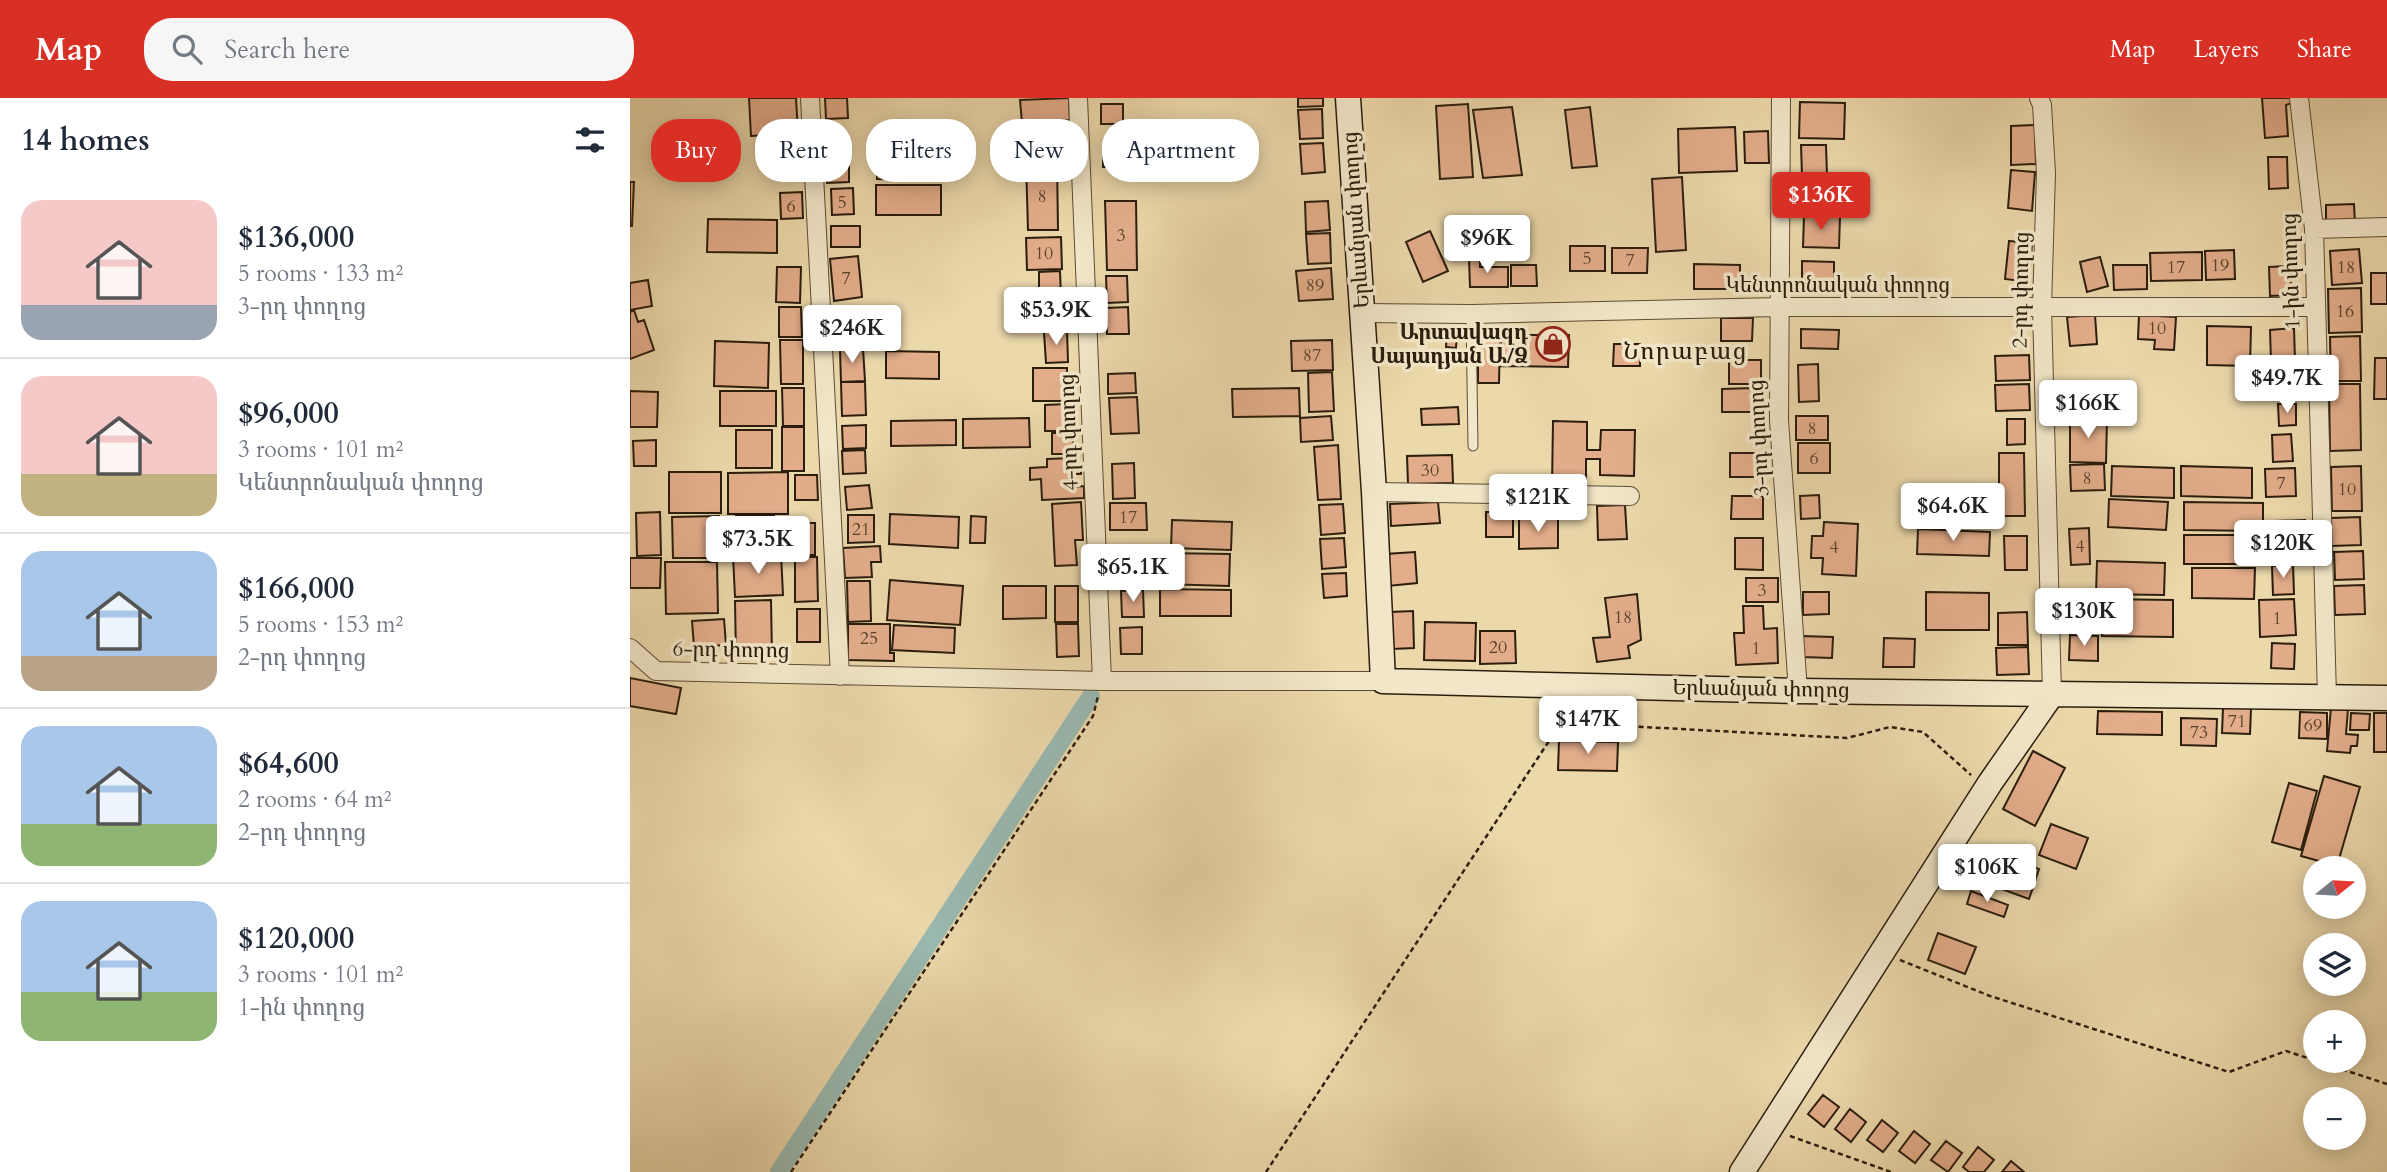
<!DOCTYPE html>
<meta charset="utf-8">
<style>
:root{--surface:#fff;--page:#f6f6f7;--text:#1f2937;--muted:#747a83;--line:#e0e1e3;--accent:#d93025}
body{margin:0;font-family:Cardo,"Noto Serif Armenian",serif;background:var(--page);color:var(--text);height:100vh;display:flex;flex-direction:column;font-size:26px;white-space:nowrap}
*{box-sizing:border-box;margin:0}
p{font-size:23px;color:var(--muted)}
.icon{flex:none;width:38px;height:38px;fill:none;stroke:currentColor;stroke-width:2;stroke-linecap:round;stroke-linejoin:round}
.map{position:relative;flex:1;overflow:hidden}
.details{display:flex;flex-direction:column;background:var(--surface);width:630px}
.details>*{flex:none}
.hud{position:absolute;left:21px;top:21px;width:665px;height:63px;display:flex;gap:14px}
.needle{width:46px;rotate:72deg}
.buttons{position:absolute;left:1673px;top:758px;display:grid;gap:14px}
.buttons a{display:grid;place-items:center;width:63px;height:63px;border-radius:50%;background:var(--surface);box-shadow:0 4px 18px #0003;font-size:35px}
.price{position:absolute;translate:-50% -60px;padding:0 16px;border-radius:7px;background:#fff;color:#222;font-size:23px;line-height:46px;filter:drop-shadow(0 2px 4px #0008)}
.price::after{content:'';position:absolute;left:50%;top:42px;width:21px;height:16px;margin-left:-10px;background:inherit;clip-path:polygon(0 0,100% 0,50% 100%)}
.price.active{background:var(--accent);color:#fff}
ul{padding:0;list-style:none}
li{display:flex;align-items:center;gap:21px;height:175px;padding:0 21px}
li+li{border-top:2px solid var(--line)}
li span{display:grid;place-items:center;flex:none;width:196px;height:140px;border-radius:21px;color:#555}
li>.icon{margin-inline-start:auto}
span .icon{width:84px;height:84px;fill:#fffc;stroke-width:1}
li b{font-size:30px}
h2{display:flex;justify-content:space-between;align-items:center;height:84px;padding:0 21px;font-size:30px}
.tag{padding:0 24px;border-radius:28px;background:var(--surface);box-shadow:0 4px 18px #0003;font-size:24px;line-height:63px}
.tag.active{background:var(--accent);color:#fff}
header{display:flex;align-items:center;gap:42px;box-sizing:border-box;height:98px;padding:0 35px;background:var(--accent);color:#fff}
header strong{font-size:33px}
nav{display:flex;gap:38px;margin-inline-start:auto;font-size:24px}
.search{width:490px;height:63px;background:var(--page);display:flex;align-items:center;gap:18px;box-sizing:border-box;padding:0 24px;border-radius:28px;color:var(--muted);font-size:26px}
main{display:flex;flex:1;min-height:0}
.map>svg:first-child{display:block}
</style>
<header>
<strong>Map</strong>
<div class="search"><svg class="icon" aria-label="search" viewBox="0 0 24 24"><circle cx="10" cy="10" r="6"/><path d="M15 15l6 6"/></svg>Search here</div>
<nav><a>Map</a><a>Layers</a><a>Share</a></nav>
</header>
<main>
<section class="details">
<h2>14 homes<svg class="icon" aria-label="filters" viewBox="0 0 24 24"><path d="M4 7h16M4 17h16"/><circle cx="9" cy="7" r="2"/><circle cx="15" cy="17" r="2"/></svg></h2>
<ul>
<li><span style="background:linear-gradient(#f6c9c9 75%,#9aa5b1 0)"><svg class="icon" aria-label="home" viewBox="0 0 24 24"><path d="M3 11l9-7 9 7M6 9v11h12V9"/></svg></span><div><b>$136,000</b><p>5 rooms · 133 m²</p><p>3-րդ փողոց</p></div></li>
<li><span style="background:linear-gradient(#f6c9c9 70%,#c2b280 0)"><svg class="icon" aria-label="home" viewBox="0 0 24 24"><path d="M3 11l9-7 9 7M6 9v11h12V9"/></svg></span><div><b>$96,000</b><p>3 rooms · 101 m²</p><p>Կենտրոնական փողոց</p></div></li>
<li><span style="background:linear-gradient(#a9c7e8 75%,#b9a48a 0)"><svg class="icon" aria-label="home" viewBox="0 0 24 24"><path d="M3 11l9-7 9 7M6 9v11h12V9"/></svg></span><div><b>$166,000</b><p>5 rooms · 153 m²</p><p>2-րդ փողոց</p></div></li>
<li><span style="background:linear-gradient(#a9c7e8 70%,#8fb573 0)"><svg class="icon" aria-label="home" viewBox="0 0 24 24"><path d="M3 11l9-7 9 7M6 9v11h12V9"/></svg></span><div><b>$64,600</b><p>2 rooms · 64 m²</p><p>2-րդ փողոց</p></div></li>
<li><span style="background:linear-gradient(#a9c7e8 65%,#8fb573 0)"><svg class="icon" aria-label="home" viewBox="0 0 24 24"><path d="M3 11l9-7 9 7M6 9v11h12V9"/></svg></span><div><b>$120,000</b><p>3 rooms · 101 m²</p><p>1-ին փողոց</p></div></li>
</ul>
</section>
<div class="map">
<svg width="1757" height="1074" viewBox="0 0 1757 1074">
<rect width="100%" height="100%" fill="#ebd8ab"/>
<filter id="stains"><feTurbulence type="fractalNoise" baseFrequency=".00286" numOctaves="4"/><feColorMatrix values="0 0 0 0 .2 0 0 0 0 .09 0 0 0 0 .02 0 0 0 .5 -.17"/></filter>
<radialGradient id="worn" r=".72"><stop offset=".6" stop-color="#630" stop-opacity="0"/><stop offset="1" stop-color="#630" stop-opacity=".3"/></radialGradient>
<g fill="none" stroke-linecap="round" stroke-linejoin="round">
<path stroke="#99b9b0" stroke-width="18" d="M149,1074L461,598"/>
</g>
<path fill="#e3ad8b" stroke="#2b1e0d" stroke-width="2" d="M119,0H166L168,35L121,38Z
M195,0H217L218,20L196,21Z
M439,0L440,22L392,25L390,2Z
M668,0H693V8L668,9Z
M1632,0H1664V4L1656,7L1658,38L1635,40Z
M1170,4L1215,5L1214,41L1169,40Z
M471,6H493V26H471Z
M838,6L843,79L810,81L806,8Z
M882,9L892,77L853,80L843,12Z
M960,9L967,68L942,70L935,12Z
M692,11L693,40L670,41L668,12Z
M408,26H429V59H408Z
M1405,27L1406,66L1381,67V28Z
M1105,29L1107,73L1049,75L1048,31Z
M1138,33L1139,65H1115L1114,34Z
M247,45H306V82L247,81Z
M693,45L695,74L672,76L670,46Z
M1171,47H1196L1197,77H1172Z
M147,49H169L170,74L148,75Z
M473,49H495V69H473Z
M196,59H219V84L197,85Z
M1638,59H1657L1658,90L1639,91Z
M427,63L428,132H398L396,64Z
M1381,72L1405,74L1402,113L1378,110Z
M1052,79L1056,152L1026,154L1022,81Z
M0,84H4L2,128H0Z
M246,87H311V117H246Z
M1200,89L1201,110L1176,111L1175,90Z
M223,90L224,116L202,117L201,91Z
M172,94L173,120L151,121L150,95Z
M475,103H506L507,172H477Z
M698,103L700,132L676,134L675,104Z
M1724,106L1725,126L1696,127V107Z
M1174,118L1210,119L1209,150L1173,149Z
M78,121L147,122V155L77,154Z
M201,128H230V149H201Z
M800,133L818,173L793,184L776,144Z
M700,135L701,165L678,166L676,136Z
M431,139L432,171L397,172L396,140Z
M1379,143L1402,145L1399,184L1375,181Z
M940,148H975V173H940Z
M982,150H1018L1017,175H982Z
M1729,151L1732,185L1702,187L1700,153Z
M1604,152L1605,181L1576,182L1575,153Z
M1572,154V182L1521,183L1520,155Z
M228,158L232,199L204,203L200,161Z
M1470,159L1478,188L1457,194L1450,164Z
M839,160H850V169H878V189H840Z
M1172,163L1204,164V187H1172Z
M1064,166L1110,167V191H1064Z
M881,167H906L907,188H881Z
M1483,167H1517V191L1484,192Z
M1660,168L1661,197L1640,198L1639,169Z
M147,169H171L170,205L146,204Z
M701,170L703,201L669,203L666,173Z
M430,173L431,200L409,201V174Z
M1741,175H1757V206H1741Z
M476,178H497L498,204L477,205Z
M18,182L22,208L0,212V185Z
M1731,190L1732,234L1699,235L1698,191Z
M436,205L438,228L410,230L409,206Z
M149,209H171L172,239H149Z
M498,209L499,236H477L476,210Z
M4,212L8,224L14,222L24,252L0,261V214Z
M234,215L235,228L246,227L247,247L209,249L207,216Z
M1465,217L1467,246L1440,248L1437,219Z
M1509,217L1546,219L1544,252L1524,251L1525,242L1508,241Z
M1091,220H1123L1122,243H1091Z
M1577,228L1621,229L1620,268L1577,267Z
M1664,230L1665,263L1641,264L1640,232Z
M1171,231L1209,232L1208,251L1171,250Z
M437,233L438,264L416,265L414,234Z
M817,234H827L826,250L816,249Z
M871,237H939L938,269L871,268Z
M848,238H870L869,285H848Z
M1730,238L1731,283H1701L1700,239Z
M150,242H173V286H151Z
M702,242L703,272L662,273L661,243Z
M85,243L139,245L138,290L84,288Z
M984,246H1010V268H983Z
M233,250L235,283L211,284L210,251Z
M256,253L309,254V281L256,280Z
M1399,257L1400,282L1366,283L1365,258Z
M1745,260H1757V301H1744Z
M1099,262H1131V286H1099Z
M1188,266L1189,303L1169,304L1168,267Z
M1666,267L1667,302H1638L1637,268Z
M403,270H437V303H403Z
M702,274L704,313L679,314L678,275Z
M505,275L506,295L478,296V276Z
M211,284H235L236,317L212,318Z
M1399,286L1400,312L1366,313L1365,287Z
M1699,286H1730L1731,352L1700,353Z
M152,290H174V328H153Z
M669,290L670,318L603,319L602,291Z
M1123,290V314H1092V291Z
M0,293L28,294L27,329H0Z
M90,293H146V328H90Z
M507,299L509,335L481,336L479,300Z
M436,306L437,333H415V307Z
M1648,306H1666V327L1649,328Z
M828,309L829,326L792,327L791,311Z
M701,318L703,342L671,344L670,320Z
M1166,318H1198V342H1166Z
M399,320L400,349L333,350V321Z
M1440,320H1477L1476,365L1440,364Z
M1377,321H1395V346L1377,347Z
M326,322V347L261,348V323Z
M923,323L957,324V352H970L971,332H1005L1004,378L970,377V361H956V390L922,389Z
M236,327V350L213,351L212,328Z
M152,329H174V373H152Z
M106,332H142V370H106Z
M422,335H443V356H422Z
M1661,336L1663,363L1643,364L1642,337Z
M26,342V368H4L3,343Z
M1168,345H1200V375H1168Z
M708,347L711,401L688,402L684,349Z
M235,352L236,375L213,376L212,353Z
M1100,355H1132V379H1100Z
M1369,355H1394L1395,418H1369Z
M822,357L823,385L778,386L777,358Z
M442,360V365H451V376H443L444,389L454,388V400L412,402L411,381L400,382V370L417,369V361Z
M504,365L505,400L483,401L482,366Z
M1474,366L1475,392L1441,393L1440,367Z
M1482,368L1544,370V400L1481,398Z
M1551,368L1622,370V400L1551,398Z
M1731,368L1732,413H1702L1701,369Z
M1665,370L1666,398L1636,399L1635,371Z
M39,374H91V415H39Z
M158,374V416H98V375Z
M165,377H187L188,402H165Z
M239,387L242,410L217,412L215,389Z
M1189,397L1190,420L1171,421L1170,398Z
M1102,398H1133V421H1101Z
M1479,401L1538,404L1536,432L1478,429Z
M451,404L453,442H445L447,467L425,468L422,406Z
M808,404L810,425L761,428L760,406Z
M1554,404L1633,405V433L1554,432Z
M480,405H516L517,432H480Z
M713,406L715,435L691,437L689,407Z
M995,407L997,441L968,442L967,408Z
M30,414L31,457L7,458L6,415Z
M856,414H883V439H856Z
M260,416L329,419L328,450L259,446Z
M218,417H244V444L218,445Z
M89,418L90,460H43L42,419Z
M106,418H144L145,450H106Z
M341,418L356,419L355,445H340Z
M1730,419L1731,447L1701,448V420Z
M889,421H928V450L889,451Z
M542,422L602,424L601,452L541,450Z
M1675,422L1676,450L1647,451L1645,423Z
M1194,424L1228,426L1226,478L1192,476L1193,460H1181L1182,438H1193Z
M163,425H185V457H164Z
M1459,430L1460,466L1441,467L1439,431Z
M1288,431L1360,434L1359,458L1287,456Z
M1554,437H1635V466H1554Z
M1374,438H1397V472H1375Z
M714,440L716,469L692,471L690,441Z
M1105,440H1133V472L1105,471Z
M250,448L251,464H241L242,479L215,480L213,450Z
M1733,453L1734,481L1705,482L1704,454Z
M785,454L787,485L758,488L755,456Z
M533,455L600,456L599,488L532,486Z
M151,456L153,497L105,499L103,458Z
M515,458L516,485H495L494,459Z
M165,459H187L188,503L165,504Z
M0,460H31L30,490H0Z
M1467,463L1535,465L1534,497L1466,496Z
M35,464H87L88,515L36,516Z
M1663,467L1664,496L1643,497L1642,468Z
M1562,470H1625L1624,501L1562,500Z
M716,475L717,498L694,500L692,476Z
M1116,480H1148V504H1116Z
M260,482L333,488L330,527L257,522Z
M217,483H240L241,523L218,524Z
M1734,487L1735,516L1705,517L1704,488Z
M373,488H416V520L373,521Z
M425,488H448V524H425Z
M530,491L601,492V518H530Z
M513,492L514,519H492L491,493Z
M1173,494H1199V516L1173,517Z
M1296,494L1359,495V532H1296Z
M1007,496L1011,542L998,548L1000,560L967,564L963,540L980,539L975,500Z
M1463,500V526H1444V501Z
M1472,501L1543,502V539L1472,538Z
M1664,501L1666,537L1630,539L1629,502Z
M141,502L142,559L106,560L105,503Z
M1113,508H1133L1134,531L1147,530L1148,565L1106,567L1104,535H1114Z
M167,511H190V544H167Z
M783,513L784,550L762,551L760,514Z
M1397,514L1398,547H1368V515Z
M94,521L96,547L64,549L62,523Z
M795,524L846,525L845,563L794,562Z
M218,526H260V555H264V563L218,562Z
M426,526H448L449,558L427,559Z
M264,527L325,530L324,555L262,552Z
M512,529V556H491L490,530Z
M850,533H885L886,565L850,566Z
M1440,537L1468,538V563L1439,562Z
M1172,538L1203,539L1202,560L1172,559Z
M1254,540L1285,541L1284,569H1253Z
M1642,545L1665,546L1664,571L1641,570Z
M1398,549L1399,576L1367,577L1366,550Z
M0,580L51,590L46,616L0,608Z
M1593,610H1621L1620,636L1592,635Z
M1701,610L1718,611L1716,636L1728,637L1727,648H1721L1720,655L1697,653Z
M1468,613L1532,614V637L1467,636Z
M1670,614L1697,615V641L1669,640Z
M1721,615L1740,616L1739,632H1720Z
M1744,615H1757V654H1744Z
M1551,620L1587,621L1586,648L1551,647Z
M929,643L988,644L987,673L928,672Z
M1403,653L1435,670L1405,728L1373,711Z
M1694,678L1730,689L1707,768L1671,758Z
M1659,685L1687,693L1671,752L1642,744Z
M1421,726L1458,740L1446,771L1409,757Z
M1377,759L1409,771L1399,801L1366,789Z
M1341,793L1378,807L1374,819L1337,806Z
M1308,835L1346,849L1335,876L1298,862Z
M1193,997L1209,1009L1194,1029L1178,1016Z
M1220,1011L1236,1024L1221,1044L1205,1031Z
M1252,1022L1268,1035L1253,1054L1237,1042Z
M1284,1033L1300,1046L1285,1065L1269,1053Z
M1316,1043L1332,1055L1318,1074L1301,1062Z
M1348,1049L1364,1062L1354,1074H1339L1333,1069Z
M1381,1063L1394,1074H1372Z"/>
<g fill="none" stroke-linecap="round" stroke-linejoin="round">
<g stroke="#5b4c34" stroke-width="11">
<path id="lane" d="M841,216L843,348"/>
</g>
<g stroke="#5b4c34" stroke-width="20">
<path id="street" d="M180,0L210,578
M448,0L472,583
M1151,0L1149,322L1168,593
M1409,0L1412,7L1416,75L1412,209L1422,596
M1669,0L1684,131L1697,598
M1684,131L1757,129
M731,215L841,216L1148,209H1685
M744,394L1000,398
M0,550L26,573L472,583H753"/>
</g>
<g stroke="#2b1e0d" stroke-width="27">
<path id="secondary" d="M718,0L744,394L753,583L1168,593L1757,600
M1112,1074L1360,685L1422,596"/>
</g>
<path stroke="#2b1e0d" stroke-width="2.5" stroke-dasharray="5 3.5" stroke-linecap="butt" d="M1270,862L1360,898L1599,974L1656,953L1757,986
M1160,1038L1261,1074
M161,1074L463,618L468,598
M636,1074L919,643L940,625L1217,640L1260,629L1293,634L1341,677"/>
<use href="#lane" stroke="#f2e6c8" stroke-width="9"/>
<use href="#street" stroke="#f2e6c8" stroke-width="18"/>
<use href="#secondary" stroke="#f2e6c8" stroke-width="24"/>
</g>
<defs>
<g id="shop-ring" transform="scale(1.75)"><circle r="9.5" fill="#f2e6c8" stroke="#8f2418" stroke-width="1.5"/><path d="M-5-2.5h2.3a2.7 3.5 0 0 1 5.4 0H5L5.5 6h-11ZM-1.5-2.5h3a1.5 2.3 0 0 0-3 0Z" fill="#8f2418"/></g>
</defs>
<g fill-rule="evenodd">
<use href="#shop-ring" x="923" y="246"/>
</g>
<g text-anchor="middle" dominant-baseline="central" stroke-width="7" stroke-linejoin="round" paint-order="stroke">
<g font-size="18" fill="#59422c">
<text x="412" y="98">8</text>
<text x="212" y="104">5</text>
<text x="161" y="108">6</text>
<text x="491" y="137">3</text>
<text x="414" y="155">10</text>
<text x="957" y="160">5</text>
<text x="1000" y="162">7</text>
<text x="1590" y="167">19</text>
<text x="1546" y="169">17</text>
<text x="1716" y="169">18</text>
<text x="216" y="180">7</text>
<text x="685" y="187">89</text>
<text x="1715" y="213">16</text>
<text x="1527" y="230">10</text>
<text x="682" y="257">87</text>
<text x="1182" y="330">8</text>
<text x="1184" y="360">6</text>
<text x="800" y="372">30</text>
<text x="1457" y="380">8</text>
<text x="1651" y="385">7</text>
<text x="1717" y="391">10</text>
<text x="498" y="419">17</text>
<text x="231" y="431">21</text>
<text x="1450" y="448">4</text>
<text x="1204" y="449">4</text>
<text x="1132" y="492">3</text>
<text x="993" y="519">18</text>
<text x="1647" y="520">1</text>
<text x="239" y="540">25</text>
<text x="868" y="549">20</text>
<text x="1126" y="550">1</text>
<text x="1607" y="623">71</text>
<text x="1683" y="627">69</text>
<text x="1569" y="634">73</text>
</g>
<g font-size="21" fill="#2b1e0d" stroke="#f2e6c8">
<text transform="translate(726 122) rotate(-94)">Երևանյան փողոց</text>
<text transform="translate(1661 173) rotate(-92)">1-ին փողոց</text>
<text x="1208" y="187">Կենտրոնական փողոց</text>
<text transform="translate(1391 192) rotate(-89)">2-րդ փողոց</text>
<text transform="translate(439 334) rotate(-92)">4-րդ փողոց</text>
<text transform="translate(1129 340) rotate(-93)">3-րդ փողոց</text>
<text transform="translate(101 552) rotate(1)">6-րդ փողոց</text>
<text transform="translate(1131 591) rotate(1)">Երևանյան փողոց</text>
</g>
<g font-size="21" font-weight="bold" fill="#2b1e0d" stroke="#f2e6c8" text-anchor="end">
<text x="898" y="234">Արտավազդ<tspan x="898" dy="24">Սայադյան Ա/Ձ</tspan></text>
</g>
<g font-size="24" letter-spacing="2" fill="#2b1e0d" stroke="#f2e6c8">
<text x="1056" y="253">Նորաբաց</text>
</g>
</g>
<rect width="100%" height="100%" filter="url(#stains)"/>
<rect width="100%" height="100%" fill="url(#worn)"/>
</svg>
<div class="buttons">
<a><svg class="needle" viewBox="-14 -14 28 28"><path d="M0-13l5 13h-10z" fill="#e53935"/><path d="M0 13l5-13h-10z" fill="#747a83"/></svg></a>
<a><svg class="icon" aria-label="layers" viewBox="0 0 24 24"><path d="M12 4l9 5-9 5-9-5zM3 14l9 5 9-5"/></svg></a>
<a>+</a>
<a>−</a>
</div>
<b class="price active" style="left:1191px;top:134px">$136K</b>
<b class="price" style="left:857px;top:177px">$96K</b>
<b class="price" style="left:426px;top:249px">$53.9K</b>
<b class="price" style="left:222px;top:267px">$246K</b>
<b class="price" style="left:1657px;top:317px">$49.7K</b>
<b class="price" style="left:1458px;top:342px">$166K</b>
<b class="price" style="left:908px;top:436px">$121K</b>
<b class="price" style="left:1323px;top:445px">$64.6K</b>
<b class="price" style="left:128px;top:478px">$73.5K</b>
<b class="price" style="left:1653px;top:482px">$120K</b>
<b class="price" style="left:503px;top:506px">$65.1K</b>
<b class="price" style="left:1454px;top:550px">$130K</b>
<b class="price" style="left:958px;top:658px">$147K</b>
<b class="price" style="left:1357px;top:806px">$106K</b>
<div class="hud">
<a class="tag active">Buy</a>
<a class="tag">Rent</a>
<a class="tag">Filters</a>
<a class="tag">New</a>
<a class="tag">Apartment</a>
</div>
</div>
</main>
